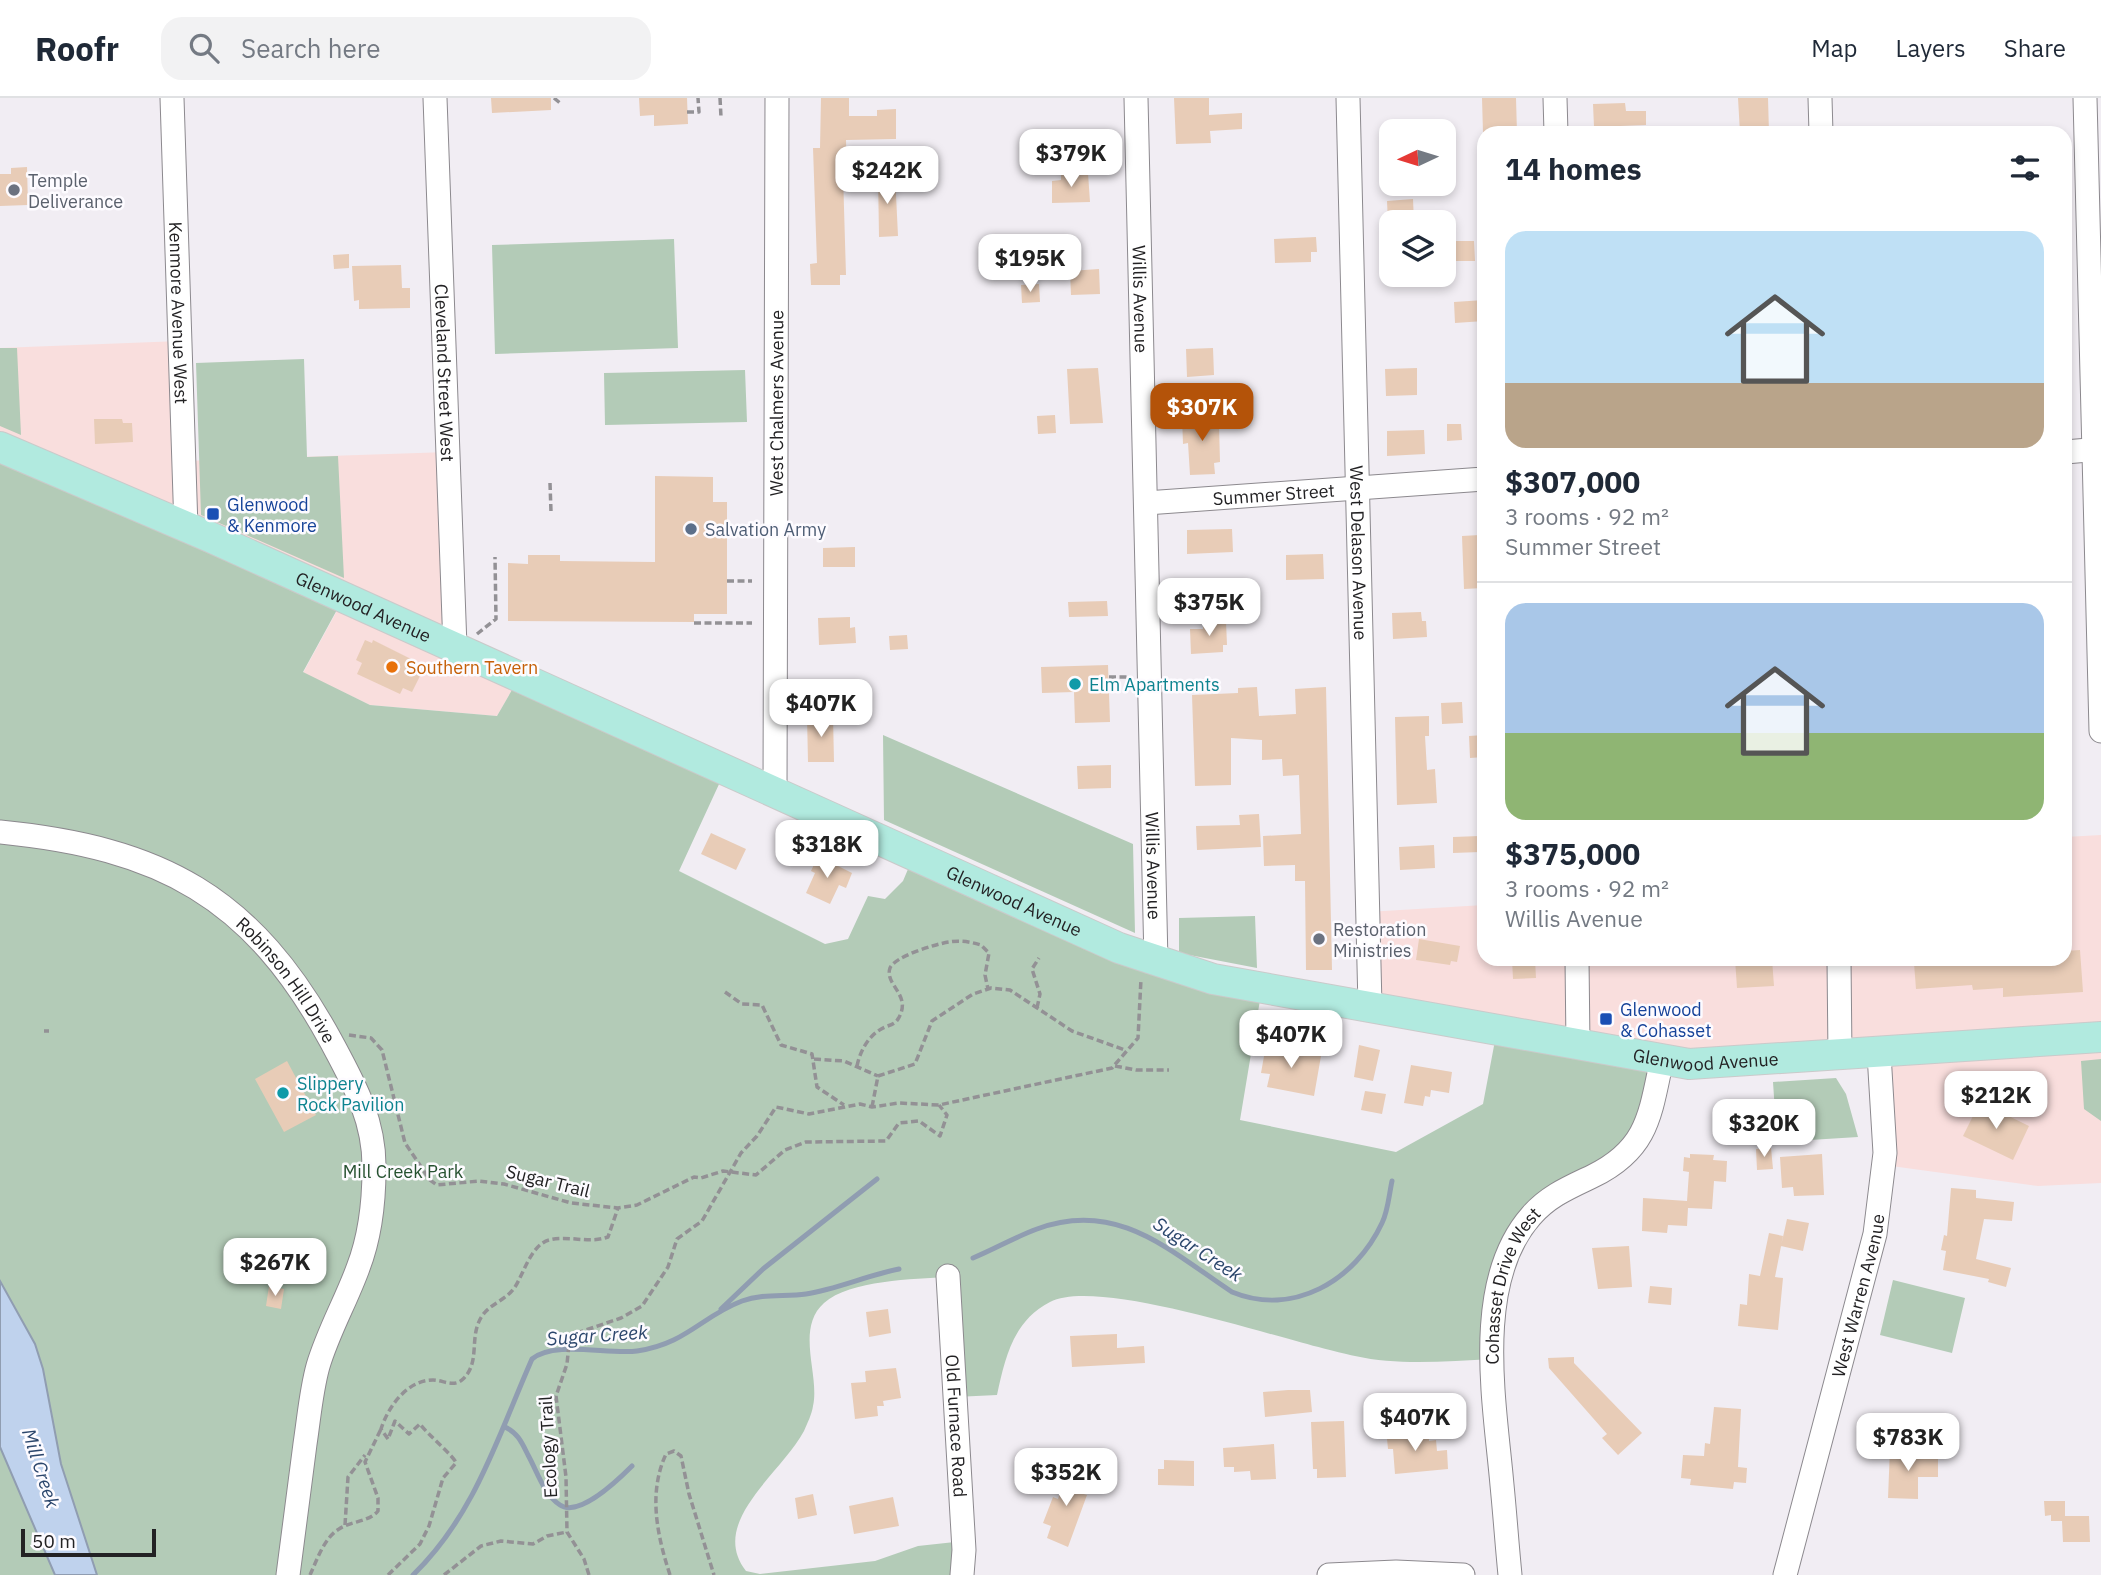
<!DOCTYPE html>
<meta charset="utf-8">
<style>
:root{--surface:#fff;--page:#f2f2f3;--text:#1f2937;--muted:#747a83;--line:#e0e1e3;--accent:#b45309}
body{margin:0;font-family:"IBM Plex Sans",sans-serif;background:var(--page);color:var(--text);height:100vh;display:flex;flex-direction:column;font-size:26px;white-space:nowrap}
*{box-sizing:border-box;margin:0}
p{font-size:23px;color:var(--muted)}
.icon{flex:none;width:38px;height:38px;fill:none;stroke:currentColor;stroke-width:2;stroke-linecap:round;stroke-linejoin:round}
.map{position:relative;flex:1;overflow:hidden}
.sheet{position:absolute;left:1477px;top:28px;width:595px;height:840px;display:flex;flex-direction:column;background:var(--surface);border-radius:21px;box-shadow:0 4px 10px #0003}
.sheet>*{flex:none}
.needle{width:46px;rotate:266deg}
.buttons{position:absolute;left:1379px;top:21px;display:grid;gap:14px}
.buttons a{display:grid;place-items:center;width:77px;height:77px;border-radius:14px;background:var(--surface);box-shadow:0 4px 10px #0003;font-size:35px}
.scale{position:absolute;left:21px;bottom:18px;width:135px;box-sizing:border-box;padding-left:7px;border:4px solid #232224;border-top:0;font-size:19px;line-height:24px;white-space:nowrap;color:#232224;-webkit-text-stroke:5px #fdfbff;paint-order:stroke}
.price{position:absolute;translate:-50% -60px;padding:0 16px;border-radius:14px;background:#fff;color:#222;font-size:23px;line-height:46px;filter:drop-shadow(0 2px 4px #0008)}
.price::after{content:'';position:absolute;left:50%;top:42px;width:21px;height:16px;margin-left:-10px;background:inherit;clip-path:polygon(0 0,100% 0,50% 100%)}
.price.on{background:var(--accent);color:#fff}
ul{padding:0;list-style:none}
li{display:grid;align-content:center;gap:14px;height:371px;padding:0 28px}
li+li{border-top:2px solid var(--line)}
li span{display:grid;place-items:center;height:217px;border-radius:21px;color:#555}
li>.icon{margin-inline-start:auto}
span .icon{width:126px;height:126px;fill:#fffc;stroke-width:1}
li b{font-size:30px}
h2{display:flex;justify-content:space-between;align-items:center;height:84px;padding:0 28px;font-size:30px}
header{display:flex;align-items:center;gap:42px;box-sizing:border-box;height:98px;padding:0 35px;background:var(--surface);border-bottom:2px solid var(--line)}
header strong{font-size:33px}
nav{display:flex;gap:38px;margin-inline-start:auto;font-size:24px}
.search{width:490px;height:63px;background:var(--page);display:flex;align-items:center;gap:18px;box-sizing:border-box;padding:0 24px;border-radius:21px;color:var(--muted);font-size:26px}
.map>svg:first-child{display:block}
</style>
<header>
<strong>Roofr</strong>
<div class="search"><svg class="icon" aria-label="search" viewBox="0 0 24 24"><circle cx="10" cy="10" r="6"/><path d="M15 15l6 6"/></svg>Search here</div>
<nav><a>Map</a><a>Layers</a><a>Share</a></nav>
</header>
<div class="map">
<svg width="2101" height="1477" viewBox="0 0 2101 1477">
<rect width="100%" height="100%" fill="#f1edf3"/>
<path fill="#f9dedd" d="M180,243L184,363L448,354L455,549L520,578L497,618L370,607L303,575L344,500L0,349V250Z
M2101,737V1085L2038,1088L1884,1067L1879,956L1720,966L1370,908L1367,814L1484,807V861H2065V739Z"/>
<path fill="#b3cbb7" d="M674,141L678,250L495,256L492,147Z
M0,250H17L21,337L0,328Z
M304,261L307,359L338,358L344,480L201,417L196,265Z
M745,272L747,324L605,327L604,275Z
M0,349L344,499L303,574L370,607L497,618L520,578L726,671L679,773L825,846L848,841L868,798L885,801L903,783L914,757L1262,890L1240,1022L1396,1054L1483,1006L1497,932L1662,961L1641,1037L1517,1137L1493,1261C1447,1263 1400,1268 1355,1258C1292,1246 1101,1178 1050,1204C1013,1223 1005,1260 997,1297L955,1299L948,1179C914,1181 850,1182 824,1205C795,1231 820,1277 813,1308C812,1316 807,1326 804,1333C781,1376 708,1424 746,1473L760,1476L875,1463L918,1448L964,1443L962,1477H0Z
M883,637L1133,746L1135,835L884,722Z
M1255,818L1257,870L1179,855V820Z
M2101,961V1023L2084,1011L2081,963Z
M1836,980L1846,996L1858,1039L1777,1044L1773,984Z
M1893,1182L1965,1200L1952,1255L1880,1237Z"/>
<path fill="#bfd2ed" stroke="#909db1" stroke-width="2" d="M0,1183L35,1246L43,1271L61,1366L97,1477H55L0,1349Z"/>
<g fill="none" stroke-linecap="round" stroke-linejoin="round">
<path stroke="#909db1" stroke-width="5" d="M973,1160C995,1151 1015,1139 1037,1131C1117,1101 1170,1153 1232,1194C1293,1219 1355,1183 1382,1125C1388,1113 1389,1097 1392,1083
M721,1211L763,1171L877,1081
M505,1329C518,1335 522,1345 528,1357C537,1373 544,1397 560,1407C579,1420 619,1381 632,1368
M413,1477C475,1417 498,1338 532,1261C554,1242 609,1257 637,1253C686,1246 702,1218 742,1203C763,1195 785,1199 806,1196C837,1191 868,1177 899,1171"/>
</g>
<path fill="#e8ccb7" d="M491,0H551V12L492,15Z
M639,0H687L688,26L654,28V17L640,18Z
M821,0H849V18H877V12L896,11V41L846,42L847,75L843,76L846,177H840V187H811L810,166L817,165L813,50H820Z
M1174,0H1209V17L1242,15V31L1210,33L1211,45L1176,46Z
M1482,0H1516L1517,35H1483Z
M1738,0H1768L1769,35H1740Z
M1625,5L1626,13H1646V27L1594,29L1593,6Z
M27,69L28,107L0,108V76H11V70Z
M1088,75L1090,104L1052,105V83L1061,82V76Z
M878,76H895L898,138L879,139Z
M1413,101L1414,124H1388L1387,103Z
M1316,139L1317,154H1311V164L1275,165L1274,141Z
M1456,143H1474L1475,163H1456Z
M349,156V170L334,171L333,157Z
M401,167L402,190H410V210L359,211V202L354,203L352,168Z
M1099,171L1100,196L1071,197L1070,173Z
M1039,186L1040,204L1022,205L1021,187Z
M1484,202V223L1455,225L1454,204Z
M1213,250L1214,277L1187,279L1186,251Z
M1098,270L1103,325L1070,326L1067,271Z
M1417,270V297L1386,298L1385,271Z
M1055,317L1056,335L1038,336L1037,318Z
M1213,317V327H1219L1220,364L1214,365L1215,376L1190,377L1188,345L1183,346L1182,318Z
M94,321H122L123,325H132L133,344L95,346Z
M1447,326H1461L1462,342L1447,343Z
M1424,332L1425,356L1387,358V333Z
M655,378L713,379V404H727V516H694V524L508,523V465L528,466V457H560V463L655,464Z
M1232,431L1233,454L1187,456V432Z
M1480,437L1483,490L1464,491L1462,438Z
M855,449V469H823V450Z
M1323,456L1324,481L1286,482V457Z
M1107,503L1108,518L1069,519L1068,504Z
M1421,514L1422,523H1426L1427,539L1393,541L1392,515Z
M850,519V530L855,529L856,545L819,547L818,520Z
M1226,523L1227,547H1223V554L1191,556L1190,531H1203V524Z
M907,537L908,551L890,552L889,538Z
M365,542L372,545L373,542L425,568L412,594L403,590L400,596L357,576L362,565L356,562Z
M1108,567L1110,624L1075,625L1074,594L1042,595L1041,569Z
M1257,589L1259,618L1296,616L1295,591L1326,589L1332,872H1306L1305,783H1295V767L1264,768L1263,738L1301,736L1299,677L1283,678L1282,661L1262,662V642L1231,640V687L1195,688L1192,597L1238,595V590Z
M1462,604L1463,625L1442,626L1441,605Z
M807,618H833L834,664H808Z
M1429,618V638H1425L1427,672L1435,671L1437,705L1397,707L1395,619Z
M1484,637V659L1470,660L1469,638Z
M1111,667V690L1078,691L1077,668Z
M1259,716L1261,749L1197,752L1196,728L1240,727L1239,717Z
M711,735L746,751L736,772L701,756Z
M1480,738V754L1453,755V739Z
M1434,747L1435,770L1400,772L1399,749Z
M818,758L852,775L846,790L839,787L830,806L806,795L815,775L811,773Z
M1419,841L1460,848L1457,864L1451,863L1450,867L1416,862Z
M2080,852L2083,894L2003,899V890L1973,892L1972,887L1916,891L1914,865L2065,861V853Z
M1512,861H1535L1536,880L1513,881Z
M1735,861H1772L1774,888L1737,890Z
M1266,947L1321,958L1314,998L1267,989L1270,976L1261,975Z
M1359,947L1380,952L1373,983L1354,979Z
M287,963L316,1017L284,1034L255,981Z
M1411,967L1452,974L1449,995L1431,992L1430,999L1425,998L1423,1008L1404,1005Z
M1365,993L1386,996L1382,1016L1361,1012Z
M1980,1004L2029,1028L2013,1062L1963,1038Z
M1771,1050L1773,1071L1757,1072L1756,1051Z
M1690,1056L1714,1057L1713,1062L1727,1063L1726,1084L1714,1083L1712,1111L1688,1110L1687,1128L1668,1127L1667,1135L1642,1133L1643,1100L1687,1103L1689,1074L1683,1073L1684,1059L1690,1060Z
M1822,1056L1824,1097L1794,1098L1793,1089L1782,1090L1780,1059Z
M1951,1090L1976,1092V1100L2014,1104L2012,1123L1984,1121L1976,1161L2011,1170L2006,1189L1988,1184L1989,1181L1943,1172L1946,1153L1941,1152L1944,1137L1947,1138Z
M1787,1121L1809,1125L1803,1153L1781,1148Z
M1769,1135L1783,1138L1775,1179L1783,1180L1778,1232L1738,1228L1740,1206L1747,1207L1749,1176L1760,1178Z
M1629,1148L1632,1189L1598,1191L1592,1150Z
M269,1188L284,1191L281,1211L266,1208Z
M1650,1188L1672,1190L1671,1207L1648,1205Z
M888,1211L891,1235L869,1239L866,1214Z
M1117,1236V1250L1144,1248L1145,1265L1072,1269L1070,1238Z
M1574,1259V1265L1642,1335L1618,1357L1602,1340L1607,1336L1549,1270L1548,1260Z
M896,1270L901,1300L883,1303L884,1308H877L878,1318L855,1321L851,1285L866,1284L865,1273Z
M1288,1292H1310L1312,1314L1265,1319L1263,1294Z
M1714,1309L1741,1311L1738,1369L1747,1370L1746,1385L1734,1384L1733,1391L1690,1387L1691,1381L1681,1380L1683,1357L1704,1358L1705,1345L1710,1346Z
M1344,1323L1346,1379L1317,1380V1371H1313L1311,1324Z
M1406,1328L1407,1340L1429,1339V1343L1436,1342L1437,1353L1447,1352L1448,1371L1395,1376L1393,1351H1388L1386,1330Z
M1274,1346L1276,1381L1251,1382L1250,1373L1234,1374V1369H1224L1223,1350Z
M1890,1350L1913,1351L1912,1359L1938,1360V1379H1918V1401L1888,1400Z
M1164,1362L1194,1363V1388L1158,1387V1371H1164Z
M1069,1369L1087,1376L1080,1395L1087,1397L1068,1449L1047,1440L1051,1428L1043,1425L1053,1399L1058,1401Z
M813,1396L817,1417L798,1421L795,1400Z
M893,1399L899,1428L854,1436L849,1408Z
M2044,1403H2065V1418H2089L2090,1444H2063L2062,1423H2051V1417L2045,1418Z"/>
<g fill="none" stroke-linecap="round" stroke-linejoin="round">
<g stroke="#8c898e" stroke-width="25">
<g id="minor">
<path id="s1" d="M172,0L186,430"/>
<path id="s2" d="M435,0L455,549"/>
<path id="s3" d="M1136,0L1156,863"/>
<path id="s4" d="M1348,0L1370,908"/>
<path d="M1555,0L1556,35"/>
<path d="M1820,0L1821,35"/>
<path d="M2085,0L2101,633"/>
<path d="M2065,354L2101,351"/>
<path id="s5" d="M1146,405L1484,381"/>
<path id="s6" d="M775,693L777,0"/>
<path id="s7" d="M0,734C161,750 252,798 331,943C353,984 375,1022 374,1071C374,1104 370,1139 358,1170C346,1203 328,1234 318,1268C311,1293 309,1320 305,1346C299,1390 294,1433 288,1477"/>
<path d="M1577,861L1578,947"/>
<path d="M1839,861L1840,958"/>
<path id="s8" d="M948,1178L964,1452L962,1477"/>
<path d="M1329,1477L1396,1474L1463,1477"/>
<path id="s9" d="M1510,1477C1507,1447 1505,1417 1502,1387C1495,1306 1472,1185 1531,1118C1548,1098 1570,1089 1593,1078C1648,1051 1650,1017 1662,961"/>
<path id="s10" d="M1785,1477L1875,1136L1885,1055L1879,956"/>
</g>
</g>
<g stroke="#cacaca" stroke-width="32">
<g id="major">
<path id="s11" d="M0,349L210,439L1119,850L1213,881L1689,966L2101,939"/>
</g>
</g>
<path stroke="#939195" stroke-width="3.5" stroke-dasharray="7 3.5" stroke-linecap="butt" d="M554,0L560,5
M720,0L721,19
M687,14H699L698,0
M550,385L551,414
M727,483H752
M694,525H752
M477,536L496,521L495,459
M1109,579H1129
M725,894L742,906L762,907L781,947L812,956L817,989L844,1007
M1037,910L1040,896L1032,871L1039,860
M44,933H49
M349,937L371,940L382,952L405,1045L430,1082L437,1087L479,1083L504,1086L571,1105L618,1110L637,1107L694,1079L701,1080L723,1073L756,1077L785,1052L806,1044L886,1043L899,1025L919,1023L940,1038L947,1017L939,1007
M814,961L844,963L878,978
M857,968C860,953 869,936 885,929C890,927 895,926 898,921C913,897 884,887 890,870C895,858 936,846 949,844C960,842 971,844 981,847L989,855L985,877L988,891
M1115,968L1136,972H1169
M872,1009L878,978L915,966L932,923L973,896L991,890L1010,892L1072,933L1125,952
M388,1341L381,1331C388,1309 407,1282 433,1282C443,1282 454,1290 463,1281C479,1266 471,1244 478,1226C485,1206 504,1205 515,1189C524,1175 531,1147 549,1142C568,1137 589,1146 608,1139L618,1110
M345,1427L348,1379L365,1357
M310,1477C317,1462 324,1440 339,1431C351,1423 369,1424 378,1413V1400L365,1364L381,1331
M388,1477L420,1446L429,1428L443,1380L456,1365C455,1359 427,1336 420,1326L409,1336L395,1323L388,1341
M444,1477L481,1448L501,1443L533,1446L547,1438L567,1434
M589,1477L584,1461L567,1434L566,1379L556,1298L567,1266L569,1246L580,1234L621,1220L642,1208L668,1169L677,1141L702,1123L741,1055L757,1038L776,1009L809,1016L860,1006L872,1009L899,1005L939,1007L1112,970L1138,940L1141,881
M670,1477C657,1437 648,1395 666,1356L674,1353L681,1358L689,1396L714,1477"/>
<use href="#minor" stroke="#fff" stroke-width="23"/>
<use href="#major" stroke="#b1eadf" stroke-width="30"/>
</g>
<g fill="#6b7280" stroke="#fdfbff" stroke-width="2.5">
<circle cx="14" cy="92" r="7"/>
<circle cx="1319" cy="841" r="7"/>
</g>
<g fill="#1a4fb4" stroke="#fdfbff" stroke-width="2.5">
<rect x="206" y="409" width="14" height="14" rx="3.5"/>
<rect x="1599" y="914" width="14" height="14" rx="3.5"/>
</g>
<circle fill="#5c6f8a" stroke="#fdfbff" stroke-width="2.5" cx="691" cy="431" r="7"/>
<circle fill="#e8710a" stroke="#fdfbff" stroke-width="2.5" cx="392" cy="569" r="7"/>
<g fill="#0f9aa8" stroke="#fdfbff" stroke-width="2.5">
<circle cx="1075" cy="586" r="7"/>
<circle cx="283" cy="995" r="7"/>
</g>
<g text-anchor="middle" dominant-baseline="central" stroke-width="5" stroke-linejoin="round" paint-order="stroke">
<g font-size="18" fill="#5b616d" stroke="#fdfbff" text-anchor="start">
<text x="28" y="82">Temple<tspan x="28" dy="21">Deliverance</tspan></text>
<text x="1333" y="831">Restoration<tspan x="1333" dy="21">Ministries</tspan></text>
</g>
<g font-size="18" fill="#232224" stroke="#fdfbff">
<text stroke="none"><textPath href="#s3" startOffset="201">Willis Avenue</textPath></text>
<text stroke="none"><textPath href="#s1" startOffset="215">Kenmore Avenue West</textPath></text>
<text stroke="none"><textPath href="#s2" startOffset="275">Cleveland Street West</textPath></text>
<text stroke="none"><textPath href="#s6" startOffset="388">West Chalmers Avenue</textPath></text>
<text stroke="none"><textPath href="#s5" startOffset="128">Summer Street</textPath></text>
<text stroke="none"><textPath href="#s4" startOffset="455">West Delason Avenue</textPath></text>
<text stroke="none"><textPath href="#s11" startOffset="397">Glenwood Avenue</textPath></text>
<text stroke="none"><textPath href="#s3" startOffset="768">Willis Avenue</textPath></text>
<text stroke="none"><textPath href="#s11" startOffset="1111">Glenwood Avenue</textPath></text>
<text stroke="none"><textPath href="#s7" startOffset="336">Robinson Hill Drive</textPath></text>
<text stroke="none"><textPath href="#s11" startOffset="1825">Glenwood Avenue</textPath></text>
<text transform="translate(548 1083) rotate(14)">Sugar Trail</text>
<text stroke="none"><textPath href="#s9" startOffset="294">Cohasset Drive West</textPath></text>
<text stroke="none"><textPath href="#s10" startOffset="289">West Warren Avenue</textPath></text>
<text stroke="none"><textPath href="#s8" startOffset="150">Old Furnace Road</textPath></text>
<text transform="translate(548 1349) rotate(-93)">Ecology Trail</text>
</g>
<g font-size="18" fill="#164399" stroke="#fdfbff" text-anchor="start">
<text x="227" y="406">Glenwood<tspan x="227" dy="21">&amp; Kenmore</tspan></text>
<text x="1620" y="911">Glenwood<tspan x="1620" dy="21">&amp; Cohasset</tspan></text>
</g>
<g font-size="18" fill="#4e5e75" stroke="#fdfbff" text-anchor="start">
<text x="705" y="431">Salvation Army</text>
</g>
<g font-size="18" fill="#c56008" stroke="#fdfbff" text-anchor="start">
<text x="406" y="569">Southern Tavern</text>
</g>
<g font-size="18" fill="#0d838f" stroke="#fdfbff" text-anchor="start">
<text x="1089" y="586">Elm Apartments</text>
<text x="297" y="985">Slippery<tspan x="297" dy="21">Rock Pavilion</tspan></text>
</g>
<g font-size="18" fill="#265130" stroke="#fdfbff">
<text x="403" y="1073">Mill Creek Park</text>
</g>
<g font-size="19" font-style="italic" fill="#2b466c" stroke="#fdfbff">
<text transform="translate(1198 1151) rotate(33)">Sugar Creek</text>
<text transform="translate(597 1237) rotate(-4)">Sugar Creek</text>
<text transform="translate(41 1370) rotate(72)">Mill Creek</text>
</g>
</g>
</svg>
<div class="buttons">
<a><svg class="needle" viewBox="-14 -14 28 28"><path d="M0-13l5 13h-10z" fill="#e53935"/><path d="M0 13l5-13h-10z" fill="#747a83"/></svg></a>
<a><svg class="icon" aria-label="layers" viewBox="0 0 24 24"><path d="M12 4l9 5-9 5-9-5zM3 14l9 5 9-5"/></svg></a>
</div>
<div class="scale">50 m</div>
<b class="price" style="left:1071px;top:91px">$379K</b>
<b class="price" style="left:887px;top:108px">$242K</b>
<b class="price" style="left:1030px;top:196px">$195K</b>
<b class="price on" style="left:1202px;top:345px">$307K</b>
<b class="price" style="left:1209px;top:540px">$375K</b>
<b class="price" style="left:821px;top:641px">$407K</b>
<b class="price" style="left:827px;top:782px">$318K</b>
<b class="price" style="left:1291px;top:972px">$407K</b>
<b class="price" style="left:1996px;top:1033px">$212K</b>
<b class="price" style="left:1764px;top:1061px">$320K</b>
<b class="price" style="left:275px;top:1200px">$267K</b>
<b class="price" style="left:1415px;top:1355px">$407K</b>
<b class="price" style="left:1908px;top:1375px">$783K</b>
<b class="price" style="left:1066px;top:1410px">$352K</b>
<section class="sheet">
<h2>14 homes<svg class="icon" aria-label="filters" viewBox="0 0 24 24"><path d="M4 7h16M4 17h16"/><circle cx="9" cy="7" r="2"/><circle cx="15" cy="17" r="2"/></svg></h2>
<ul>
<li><span style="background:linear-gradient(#bfe0f5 70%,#b9a48a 0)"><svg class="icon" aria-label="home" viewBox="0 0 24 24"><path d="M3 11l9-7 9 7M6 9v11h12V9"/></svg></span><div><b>$307,000</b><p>3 rooms · 92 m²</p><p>Summer Street</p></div></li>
<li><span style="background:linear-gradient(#a9c7e8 60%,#8fb573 0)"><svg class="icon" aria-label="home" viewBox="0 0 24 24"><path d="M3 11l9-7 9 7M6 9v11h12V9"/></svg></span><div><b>$375,000</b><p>3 rooms · 92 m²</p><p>Willis Avenue</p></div></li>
</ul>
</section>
</div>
